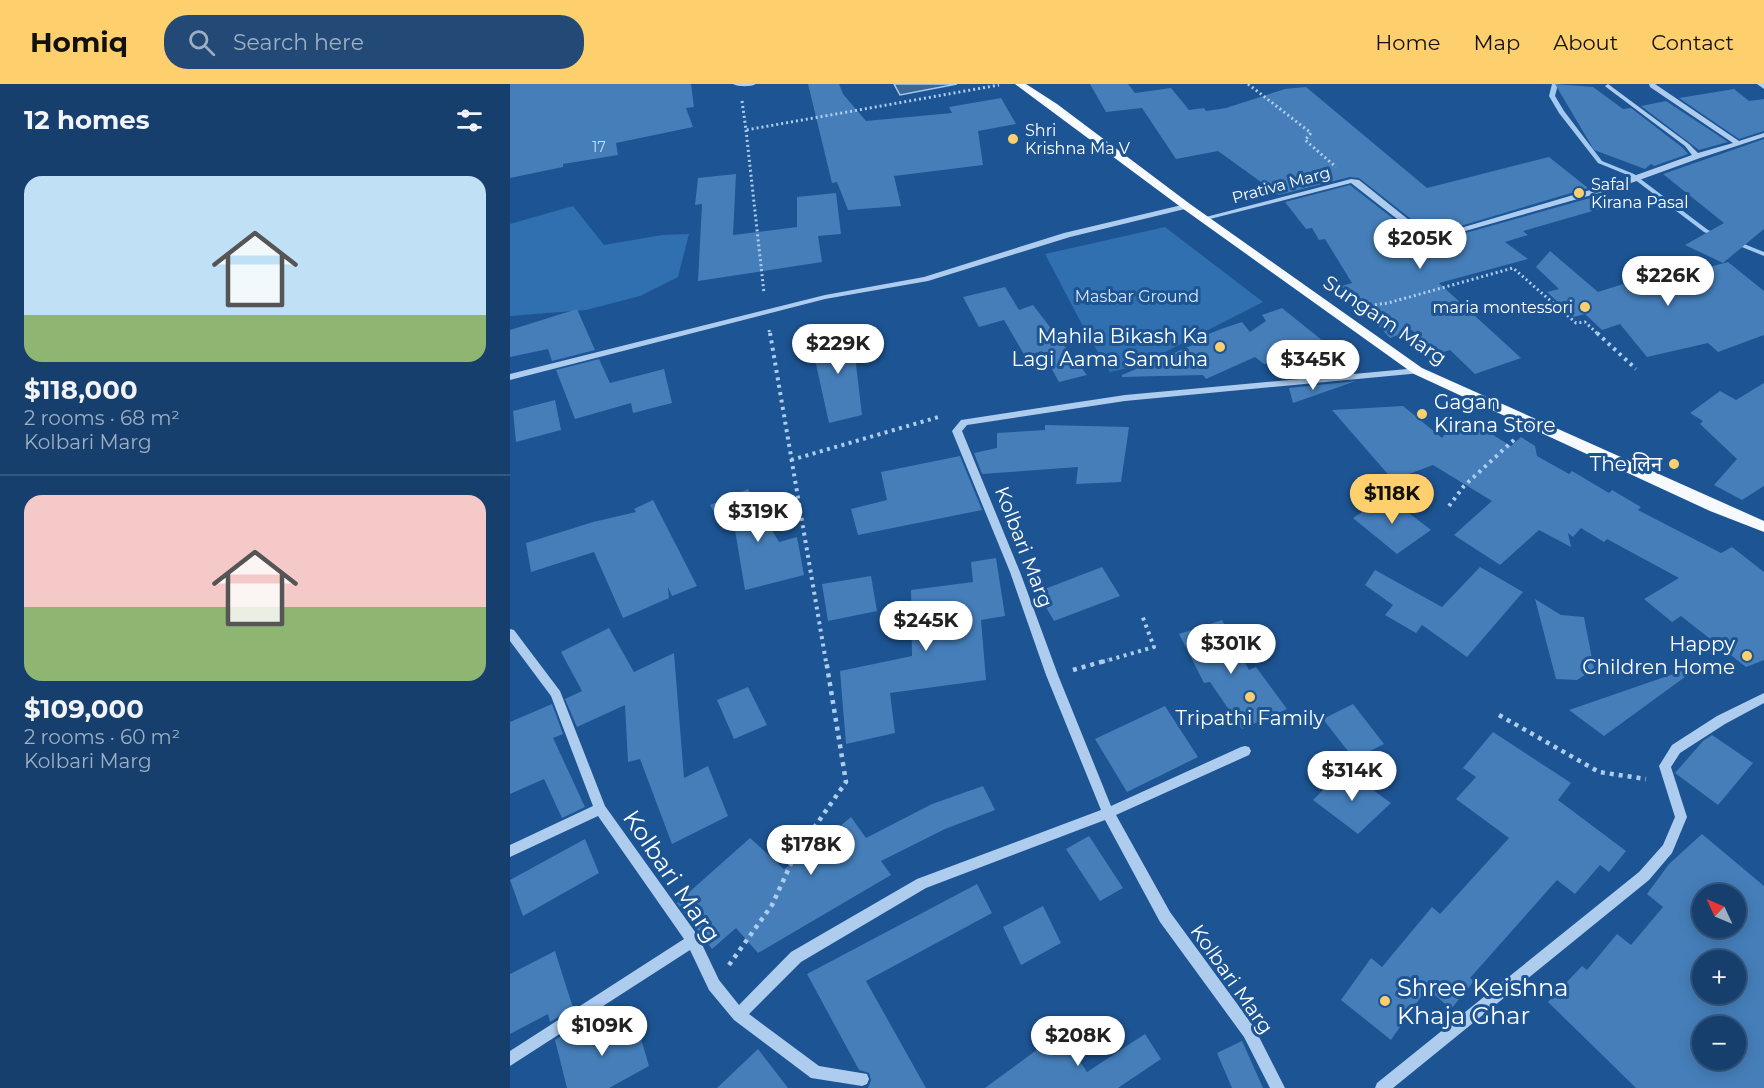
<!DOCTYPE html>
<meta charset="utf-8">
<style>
:root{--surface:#163f6e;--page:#234a76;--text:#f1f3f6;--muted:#9eafc2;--line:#355881;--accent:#fecf6d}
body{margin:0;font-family:Montserrat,"Noto Sans Devanagari",sans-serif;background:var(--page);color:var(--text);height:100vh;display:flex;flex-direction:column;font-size:22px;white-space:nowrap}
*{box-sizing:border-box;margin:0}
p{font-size:20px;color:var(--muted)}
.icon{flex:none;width:33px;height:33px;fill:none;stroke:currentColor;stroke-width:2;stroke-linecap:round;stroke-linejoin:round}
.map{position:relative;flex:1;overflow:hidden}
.sheet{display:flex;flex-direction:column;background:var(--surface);width:510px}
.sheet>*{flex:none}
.needle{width:39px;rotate:314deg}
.fabs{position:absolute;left:1182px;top:800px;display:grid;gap:12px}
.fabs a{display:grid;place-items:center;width:54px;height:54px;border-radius:50%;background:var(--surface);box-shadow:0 3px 15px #0003,0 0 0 2px var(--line);font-size:30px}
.price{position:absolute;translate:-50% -51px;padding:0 14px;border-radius:21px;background:#fff;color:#222;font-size:20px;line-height:39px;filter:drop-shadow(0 2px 3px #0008)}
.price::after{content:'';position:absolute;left:50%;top:36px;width:18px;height:14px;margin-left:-9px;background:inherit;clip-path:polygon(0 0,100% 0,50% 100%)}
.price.selected{background:var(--accent);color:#111}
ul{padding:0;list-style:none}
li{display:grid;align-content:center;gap:12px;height:318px;padding:0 24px}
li+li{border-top:2px solid var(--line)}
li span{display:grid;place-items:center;height:186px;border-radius:18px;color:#555}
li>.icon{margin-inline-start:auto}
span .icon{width:108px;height:108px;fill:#fffc;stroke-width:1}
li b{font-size:26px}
h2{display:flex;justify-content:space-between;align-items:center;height:72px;padding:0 24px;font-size:26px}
header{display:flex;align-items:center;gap:36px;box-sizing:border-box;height:84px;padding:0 30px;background:var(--accent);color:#111}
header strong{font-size:28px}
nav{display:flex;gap:33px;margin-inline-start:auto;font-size:21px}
.search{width:420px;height:54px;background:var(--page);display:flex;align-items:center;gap:15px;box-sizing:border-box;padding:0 21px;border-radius:24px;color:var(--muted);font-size:22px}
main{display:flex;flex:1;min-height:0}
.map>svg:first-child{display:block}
</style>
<header>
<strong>Homiq</strong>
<div class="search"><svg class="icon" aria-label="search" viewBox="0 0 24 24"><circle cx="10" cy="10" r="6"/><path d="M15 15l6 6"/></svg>Search here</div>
<nav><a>Home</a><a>Map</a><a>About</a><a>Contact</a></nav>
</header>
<main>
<section class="sheet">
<h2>12 homes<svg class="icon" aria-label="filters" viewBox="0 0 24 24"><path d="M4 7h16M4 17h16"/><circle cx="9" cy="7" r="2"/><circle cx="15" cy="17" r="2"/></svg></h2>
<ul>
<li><span style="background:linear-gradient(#bfe0f5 75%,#8fb573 0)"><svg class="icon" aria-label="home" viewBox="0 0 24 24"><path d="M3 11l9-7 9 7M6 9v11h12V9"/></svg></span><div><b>$118,000</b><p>2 rooms · 68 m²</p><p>Kolbari Marg</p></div></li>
<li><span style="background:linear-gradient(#f6c9c9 60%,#8fb573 0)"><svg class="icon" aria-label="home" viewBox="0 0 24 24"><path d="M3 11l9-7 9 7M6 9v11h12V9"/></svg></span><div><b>$109,000</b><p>2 rooms · 60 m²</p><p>Kolbari Marg</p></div></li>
</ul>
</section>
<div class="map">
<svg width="1254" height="1004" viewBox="0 0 1254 1004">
<rect width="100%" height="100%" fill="#1d5493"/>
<path fill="#306fb0" d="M63,122L94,161L152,151L179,150L168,193L130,212L76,226L0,232V140Z
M655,143L753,218L655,268L640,279L600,288L577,250L535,170Z"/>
<path fill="#3f6793" stroke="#a2c9f0" stroke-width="1.5" d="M384,0H447L390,11Z"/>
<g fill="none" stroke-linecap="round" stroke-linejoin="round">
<path fill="#a2c9f0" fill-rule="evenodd" d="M1042,0H1048L1045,12L1054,27L1092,77L1124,90L1198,146L1210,151V153H1206L1194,148L1120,92L1088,79L1049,29L1039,12Z
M1224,156L1254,168V172L1222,159V157Z"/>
</g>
<path fill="#457eb9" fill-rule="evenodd" d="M0,0H181L184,23L176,24L183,43L106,59L108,71L53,80V83L0,94Z
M298,0H329L333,10L356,37L442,29L439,23L491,14L506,40L468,47L473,81L384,92L391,122L338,126L327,98L322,99Z
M580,0H618L625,9L661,4L679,26L694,24L696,27L716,24L775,5L796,3L917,104L1039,73L1078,104L927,149L915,146L849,94L840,93L769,111L708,67L666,75L632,24L596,28Z
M1045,0L1083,3L1113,25L1121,24L1173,64L1178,70L1144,82L1141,80L1135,85L1084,66Z
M1224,5L1239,17L1254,15V47L1229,55L1169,14Z
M1156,17L1218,58L1189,66L1131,22Z
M1254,55V145L1213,179L1175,161L1214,139L1153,90Z
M226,90L223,151L287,143V113L326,109L331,150L308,152L312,178L188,197L192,120L185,121L188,94Z
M840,101L908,154L927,157L1080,114L1093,124L1013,147L1018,151L995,158L1018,175L929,199L1011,274L965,290L940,266L927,270L902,246L880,254L831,202L842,199L815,155L809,156L802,144L796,145L775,118Z
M1040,167L1088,208L1113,200L1118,205L1218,178L1254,207V251L1208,268L1198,259L1137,273L1110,240L1092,246L1075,230L1064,233L1037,208L1049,205L1026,183Z
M495,203L509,226L523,221L577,291L549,298L532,267L515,272L494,236L469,243L453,213Z
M772,224L834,274L842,288L776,294L773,280H754L745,273L696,295L693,291L612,293V291L685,260L681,257L711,245L732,238L740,248L756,237L752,231Z
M67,225L85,266L42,277L38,265L0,273V246Z
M342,247L352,331L319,339L300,253Z
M89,275L100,299L154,285L162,319L123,329L121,319L65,335L46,286Z
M846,297L783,319L779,304Z
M1254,299V402L1232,416L1204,401L1227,375L1190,340L1193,337L1180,329L1210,307L1226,316Z
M45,316L51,346L6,358L3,327Z
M893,322L932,354L943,340L961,350L970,343L1001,362L1011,353L1025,362L1027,372L1059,390L1062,387L1099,409L1102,406L1131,423L1128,426L1211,469L1222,463L1254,488V576L1236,583L1171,532L1162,538L1134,515L1169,494L1097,455L1094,458L1071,444L1063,453L1058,449L1061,463L1029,446L990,481L944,451L982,417L923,381L883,396L822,326Z
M535,341L619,343L611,398L566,400L568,383L472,390L464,369L487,364V349L535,346Z
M450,372L472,426L348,451L341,425L377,416L371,388Z
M238,405L269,458L287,453L294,491L235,506L224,440L213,445L200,421Z
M877,412L921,446L887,470L843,434Z
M143,416L187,502L162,512L158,503L159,514L113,534L84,468L21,488L16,459L83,438L126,428L124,425Z
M486,474L495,532L471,536L476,596L380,609L385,649L336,660L330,587L402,572L401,506L463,498L461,478Z
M592,483L610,512L544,537L527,508Z
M970,483L1013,508L957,573L912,541L906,549L875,531L883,521L855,501L865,486L932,523Z
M361,492L367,527L318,537L312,500Z
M1025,515L1051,531L1074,533L1084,585L1067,596L1046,595Z
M712,536L739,586L746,583L777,625L732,645L700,598L694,599L669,550Z
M99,544L124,588L164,569L174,694L198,682L218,732L162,760L130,675L118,678L115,621L67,643L55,615L72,607L51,568Z
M1172,587L1175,593L1094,652L1059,626Z
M238,603L257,641L224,655L207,616Z
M42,620L53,650L43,654L75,723L52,734L34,695L0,710V638Z
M843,620L874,660L844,675L813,635Z
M655,622L688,673L617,708L585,655Z
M983,648L1061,699L1048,716L1116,767L1099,788L1090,781L1065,810L1047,796L960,894L964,897L941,925L917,904L881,956L831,916L861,874L872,883L922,823L930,830L999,754L946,715L966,693L953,684Z
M1202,651L1243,679L1208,721L1165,689L1193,657Z
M834,685L881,719L848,750L803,716Z
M473,702L485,726L435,745L371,777L381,791L248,869L226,844L202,865L167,819L240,754L274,785L300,767L341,733L356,754L422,720Z
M1192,750L1254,802V1004H1126L1038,918L1072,882L1077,886L1107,850L1121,861L1153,823L1137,810L1159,780ZM1192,810H1226V843H1192ZM1192,876H1226V909H1192ZM1192,942H1226V975H1192Z
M579,752L613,804L590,817L556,765Z
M75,755L89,789L13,832L0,796Z
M467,800L482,829L356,897L416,1004H358L361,996L359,989L349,986L297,890Z
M533,822L551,859L511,881L493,843Z
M45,867L63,924L40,938L38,930L0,950V890Z
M125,934L139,982L99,1004H57L45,956L68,941L74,961Z
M551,948L577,988L635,950L651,975L608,1004H475Z
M732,957L753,1004H722L707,969Z
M248,965L278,1004H207Z"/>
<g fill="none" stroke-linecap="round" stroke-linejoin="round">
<path stroke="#aecdee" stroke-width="3" stroke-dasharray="2 3" stroke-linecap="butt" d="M738,0L801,49L795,56L826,83
M232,17L236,46L489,1
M236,46L254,209
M855,222L878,219L1003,184L1066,239L1075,238L1089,251
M259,246L260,251"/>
<path stroke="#aecdee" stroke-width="4" stroke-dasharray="3 4.5" stroke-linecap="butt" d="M260,249L316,578
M1087,249L1126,285
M281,376L432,332
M939,422L954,402L1006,354
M592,578L644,563L632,531"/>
<path stroke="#aecdee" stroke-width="4.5" stroke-dasharray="4 5" stroke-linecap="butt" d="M563,586L598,576
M989,631L1089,688L1136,695
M219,881L262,821L285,771L336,698L316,576"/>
<path fill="#aecdee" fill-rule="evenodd" d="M223,0H246C241,3 228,3 223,0Z
M1098,0L1179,60L1188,69L1223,59L1140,3L1139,0H1145L1229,57L1254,49V53L1190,74L1110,103L927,155L909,152L841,99L696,136L692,134L841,95L849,96L914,148L927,151L1104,99L1182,71L1175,62L1096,3L1095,2Z
M1247,0H1254V5Z
M676,120L680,122L679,124L560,153L418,197L315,215L0,296V290L315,211L414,193L554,149Z
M908,284L911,285V289L615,317L457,341L452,347L510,488L548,591L601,722L731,663L735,662L739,663L741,667L739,671L606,731L660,828L744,943L775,1004H760L734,953L650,838L595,736L416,804L291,878L239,930L309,982L357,990L359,995L357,1000L352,1002L301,994L224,936L199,906L180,866L0,982V967L174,855L88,732L0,773V761L83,722L41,612L0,557V545L4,546L50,607L95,722L188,852L209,896L229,921L281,868L407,795L591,726L536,591L500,488L442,347L451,336L615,311Z
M1254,609V619L1215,640L1170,669L1161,683L1177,733L1162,769L1139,796L883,1004H865L867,999L1129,788L1153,761L1165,733L1149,682L1162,661L1207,632Z"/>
<path fill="#f6faff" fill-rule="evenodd" d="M505,0H516L547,20L680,120L912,284L1254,437V448L1200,427L904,290L672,124Z"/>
</g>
<g fill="#fecf6d" stroke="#1d5493" stroke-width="2">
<circle cx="503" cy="55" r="6"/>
<circle cx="1069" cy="109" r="6"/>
<circle cx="1075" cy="223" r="6"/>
<circle cx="710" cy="263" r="6"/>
<circle cx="912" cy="330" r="6"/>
<circle cx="1164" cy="380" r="6"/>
<circle cx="1237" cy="572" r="6"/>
<circle cx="740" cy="613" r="6"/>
<circle cx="875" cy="917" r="6"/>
</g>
<g text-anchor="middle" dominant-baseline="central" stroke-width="6" stroke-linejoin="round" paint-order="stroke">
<g font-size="14" fill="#d0dfee">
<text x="89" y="63">17</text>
</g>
<g font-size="16" fill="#fff" stroke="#1d5493" text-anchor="start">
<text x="515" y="46">Shri<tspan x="515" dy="18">Krishna Ma V</tspan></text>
<text x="1081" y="100">Safal<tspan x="1081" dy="18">Kirana Pasal</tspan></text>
<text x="1063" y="223" text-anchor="end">maria montessori</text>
</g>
<g font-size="16" fill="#fff" stroke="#1d5493">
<text transform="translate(771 101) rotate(-15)">Prativa Marg</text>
</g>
<g font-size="16" fill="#d4e7fa" stroke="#1d5493">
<text x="627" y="212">Masbar Ground</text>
</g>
<g font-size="20" fill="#fff" stroke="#1d5493">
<text transform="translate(875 236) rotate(34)">Sungam Marg</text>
<text transform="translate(514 463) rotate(69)">Kolbari Marg</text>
<text transform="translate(722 895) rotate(55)">Kolbari Marg</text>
</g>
<g font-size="20" fill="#fff" stroke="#1d5493" text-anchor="end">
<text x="698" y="252">Mahila Bikash Ka<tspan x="698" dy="23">Lagi Aama Samuha</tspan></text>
<text x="924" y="318" text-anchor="start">Gagan<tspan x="924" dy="23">Kirana Store</tspan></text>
<text x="1152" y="380">The लिन</text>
<text x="1225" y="560">Happy<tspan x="1225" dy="23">Children Home</tspan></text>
<text x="740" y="634" text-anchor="middle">Tripathi Family</text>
</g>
<g font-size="24" fill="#fff" stroke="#1d5493">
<text transform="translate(162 792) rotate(56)">Kolbari Marg</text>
</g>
<g font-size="24" fill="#fff" stroke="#1d5493" text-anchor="start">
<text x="887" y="903">Shree Keishna<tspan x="887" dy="28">Khaja Ghar</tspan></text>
</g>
</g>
</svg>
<div class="fabs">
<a><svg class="needle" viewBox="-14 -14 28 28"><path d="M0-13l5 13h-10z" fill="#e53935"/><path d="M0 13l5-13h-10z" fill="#9eafc2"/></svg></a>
<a>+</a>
<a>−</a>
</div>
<b class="price" style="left:910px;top:186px">$205K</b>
<b class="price" style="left:1158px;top:223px">$226K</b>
<b class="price" style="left:328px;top:291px">$229K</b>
<b class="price" style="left:803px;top:307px">$345K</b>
<b class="price selected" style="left:882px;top:441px">$118K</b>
<b class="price" style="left:248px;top:459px">$319K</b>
<b class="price" style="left:416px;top:568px">$245K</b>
<b class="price" style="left:721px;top:591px">$301K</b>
<b class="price" style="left:842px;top:718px">$314K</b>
<b class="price" style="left:301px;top:792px">$178K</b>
<b class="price" style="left:92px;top:973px">$109K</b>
<b class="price" style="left:568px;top:983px">$208K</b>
</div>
</main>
